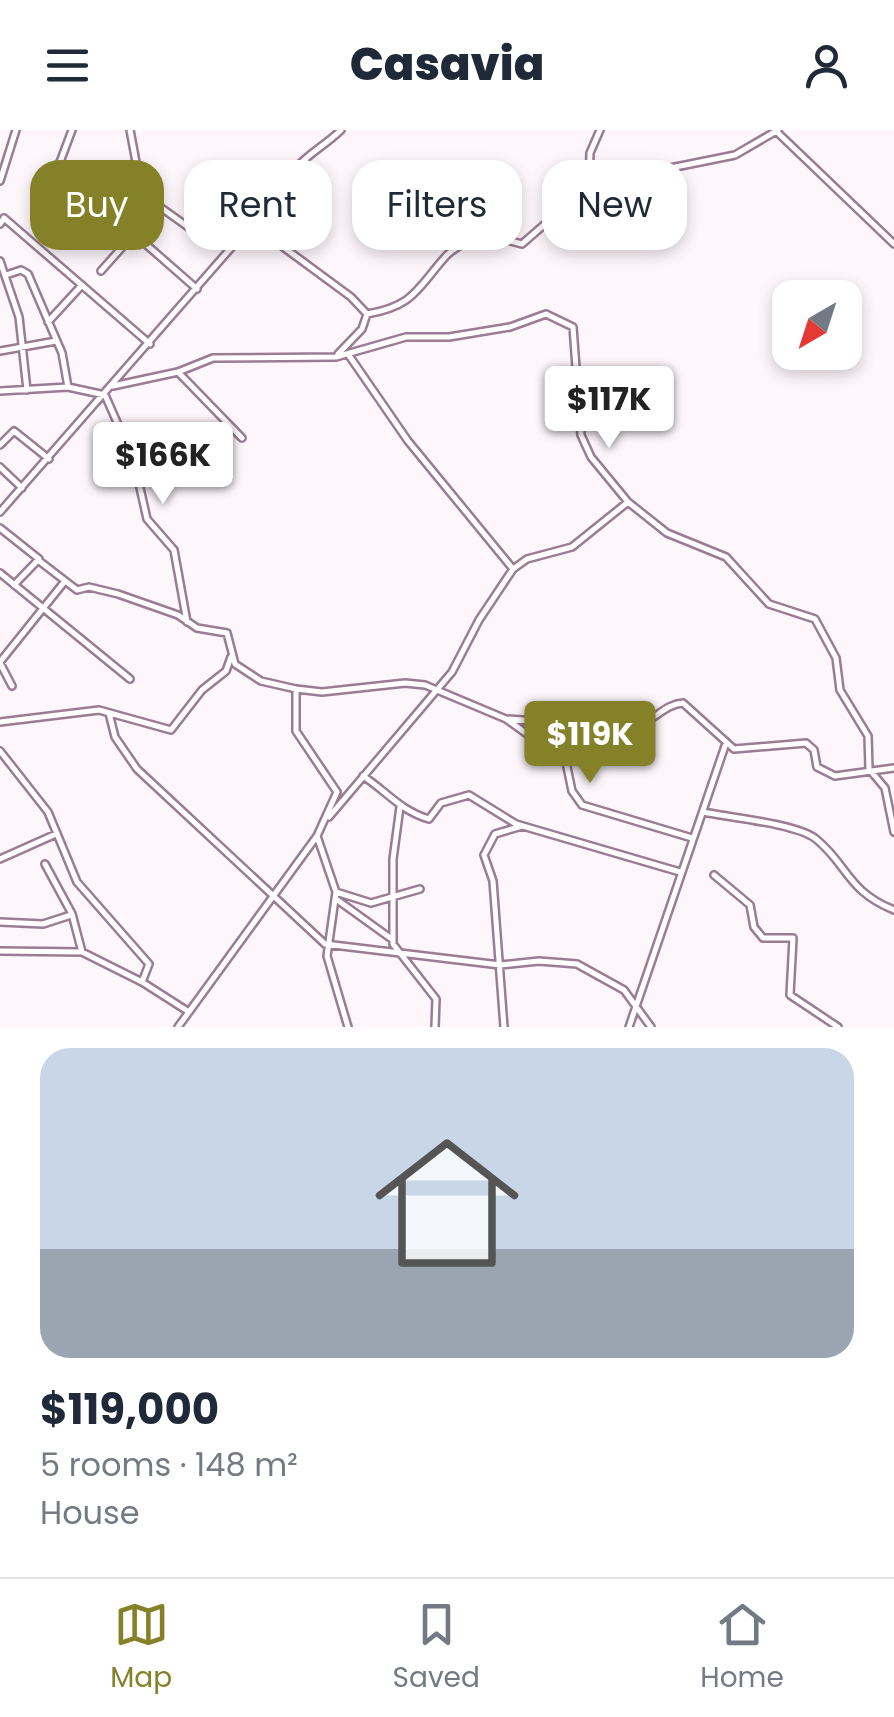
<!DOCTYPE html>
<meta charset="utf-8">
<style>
:root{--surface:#fff;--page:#f6f6f7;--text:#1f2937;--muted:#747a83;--line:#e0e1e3;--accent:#848129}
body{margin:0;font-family:Poppins,sans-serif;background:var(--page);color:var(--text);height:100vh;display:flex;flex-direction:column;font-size:38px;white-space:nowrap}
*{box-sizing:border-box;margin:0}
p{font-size:32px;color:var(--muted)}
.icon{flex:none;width:55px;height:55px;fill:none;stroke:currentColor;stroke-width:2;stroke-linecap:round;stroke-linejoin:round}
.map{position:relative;height:897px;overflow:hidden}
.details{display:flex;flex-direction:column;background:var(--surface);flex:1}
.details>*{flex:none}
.guide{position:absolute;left:30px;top:30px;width:835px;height:90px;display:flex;gap:20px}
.needle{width:65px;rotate:219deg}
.buttons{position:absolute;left:772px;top:150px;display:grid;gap:20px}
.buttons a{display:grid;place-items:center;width:90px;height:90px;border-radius:20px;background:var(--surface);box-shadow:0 5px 15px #0003;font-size:50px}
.price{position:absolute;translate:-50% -85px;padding:0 22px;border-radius:10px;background:#fff;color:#222;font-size:32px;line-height:65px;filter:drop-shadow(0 2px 5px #0008)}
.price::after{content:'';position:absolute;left:50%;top:60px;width:30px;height:22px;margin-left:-15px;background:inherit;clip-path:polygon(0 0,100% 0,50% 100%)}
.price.selected{background:var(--accent);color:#fff}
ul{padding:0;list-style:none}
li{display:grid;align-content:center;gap:20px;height:530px;padding:0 40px}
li+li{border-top:2px solid var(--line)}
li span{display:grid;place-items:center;height:310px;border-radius:30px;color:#555}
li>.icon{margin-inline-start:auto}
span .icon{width:180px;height:180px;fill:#fffc;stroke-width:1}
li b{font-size:42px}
.chip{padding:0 35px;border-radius:30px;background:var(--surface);box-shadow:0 5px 15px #0003;font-size:35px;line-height:90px}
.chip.selected{background:var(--accent);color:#fff}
header{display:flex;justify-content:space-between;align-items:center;height:130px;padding:0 40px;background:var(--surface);font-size:45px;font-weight:800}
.tab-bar{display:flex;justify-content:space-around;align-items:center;height:140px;border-top:2px solid var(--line);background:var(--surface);font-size:28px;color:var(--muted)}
.tab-bar a{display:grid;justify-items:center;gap:5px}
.tab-bar .selected{color:var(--accent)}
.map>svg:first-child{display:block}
</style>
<header><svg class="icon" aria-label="menu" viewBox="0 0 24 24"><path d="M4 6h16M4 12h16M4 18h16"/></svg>Casavia<svg class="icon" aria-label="person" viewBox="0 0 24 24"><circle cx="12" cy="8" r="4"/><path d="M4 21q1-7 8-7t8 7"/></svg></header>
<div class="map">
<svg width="894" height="897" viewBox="0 0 894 897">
<rect width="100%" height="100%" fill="#fdf6fb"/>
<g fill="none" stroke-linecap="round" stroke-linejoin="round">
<g stroke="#9a7c93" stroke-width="10">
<path id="street" d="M72,0L53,51L62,67L90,94L109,82L197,159
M130,0L142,64L202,107L234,115
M777,2L894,114
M0,51L16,0
M589,55L590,23L600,0
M0,94L4,88L150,214
M252,94L351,167L367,184
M0,131L19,187L27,260
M101,141L157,78
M6,145L21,140L28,144L62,223L68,257
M48,192L82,155
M0,221L56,211
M338,224L362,199L367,184C415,176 417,158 447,125C456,116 470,111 480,103L522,114L591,54L735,25L778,0
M348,224L408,311L513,439
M178,242L242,308
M113,256L178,242L213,228L336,227L406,207H449L510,197L546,184L573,197L581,305L591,327L628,372L667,403L726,427L769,474L815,489L836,528L840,560L868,606L869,639L885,658L894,702
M0,261L68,257L105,265L134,331L147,389L174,420L187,492
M0,315L14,301L49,329
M0,337L22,358
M0,382L286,55C294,31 323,18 341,0
M0,398L39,429
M0,443L130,549
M14,455L38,430L77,460L89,457L118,464L178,485L197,498L227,503L235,534L261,551L296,559L322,562L405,553L425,555L506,589L630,597C652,595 663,574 683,573L734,619L806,613L814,620L817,637L835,646L894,638
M0,532L65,451
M0,533L12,556
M296,559V601L337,662L317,706L336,762L327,826L348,897
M109,583L115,607L137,639L325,814L500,835L539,831L577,834L624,860L651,897
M506,589L566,632L572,661L582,675L692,708
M0,592L99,580L171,600L202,560L226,541L231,527
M0,621L48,682L77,752L149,834L142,852
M363,646C386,661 401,681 429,689L441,673L469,665L516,694L680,742
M400,677L393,729V814L436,869L435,897
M703,682C728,687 798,694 816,709C848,735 847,761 894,780
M329,687L452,542L479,490L513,439L527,429L572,417L628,372
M0,729L56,704
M45,734L72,784L82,822
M714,745L750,775L754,797L763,808H793L790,865L838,897
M336,762L371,773L420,759
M336,769L393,810
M0,792L43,794L71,785
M0,821L82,822L142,852L189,882
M178,897L317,706
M504,897L493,751L484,725L495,704L522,696
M629,897L725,616"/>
</g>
<use href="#street" stroke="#fff" stroke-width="5"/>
</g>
</svg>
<div class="buttons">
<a><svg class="needle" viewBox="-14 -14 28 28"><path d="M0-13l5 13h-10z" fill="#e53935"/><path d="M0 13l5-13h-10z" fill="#747a83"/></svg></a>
</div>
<b class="price" style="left:609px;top:321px">$117K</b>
<b class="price" style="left:163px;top:377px">$166K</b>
<b class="price selected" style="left:590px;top:656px">$119K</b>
<div class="guide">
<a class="chip selected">Buy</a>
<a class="chip">Rent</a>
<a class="chip">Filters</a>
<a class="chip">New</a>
</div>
</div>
<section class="details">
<ul>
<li><span style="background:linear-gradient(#c9d6e8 65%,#9aa5b1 0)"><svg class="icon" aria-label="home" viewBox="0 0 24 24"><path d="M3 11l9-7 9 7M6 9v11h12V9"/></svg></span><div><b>$119,000</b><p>5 rooms · 148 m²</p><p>House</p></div></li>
</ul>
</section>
<nav class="tab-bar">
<a class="selected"><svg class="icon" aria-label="map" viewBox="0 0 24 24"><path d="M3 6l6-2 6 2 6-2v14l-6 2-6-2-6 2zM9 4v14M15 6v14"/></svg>Map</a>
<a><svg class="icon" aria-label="saved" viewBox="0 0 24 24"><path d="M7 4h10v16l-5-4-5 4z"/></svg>Saved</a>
<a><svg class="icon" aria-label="home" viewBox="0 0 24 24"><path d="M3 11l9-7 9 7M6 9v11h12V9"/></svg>Home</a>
</nav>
